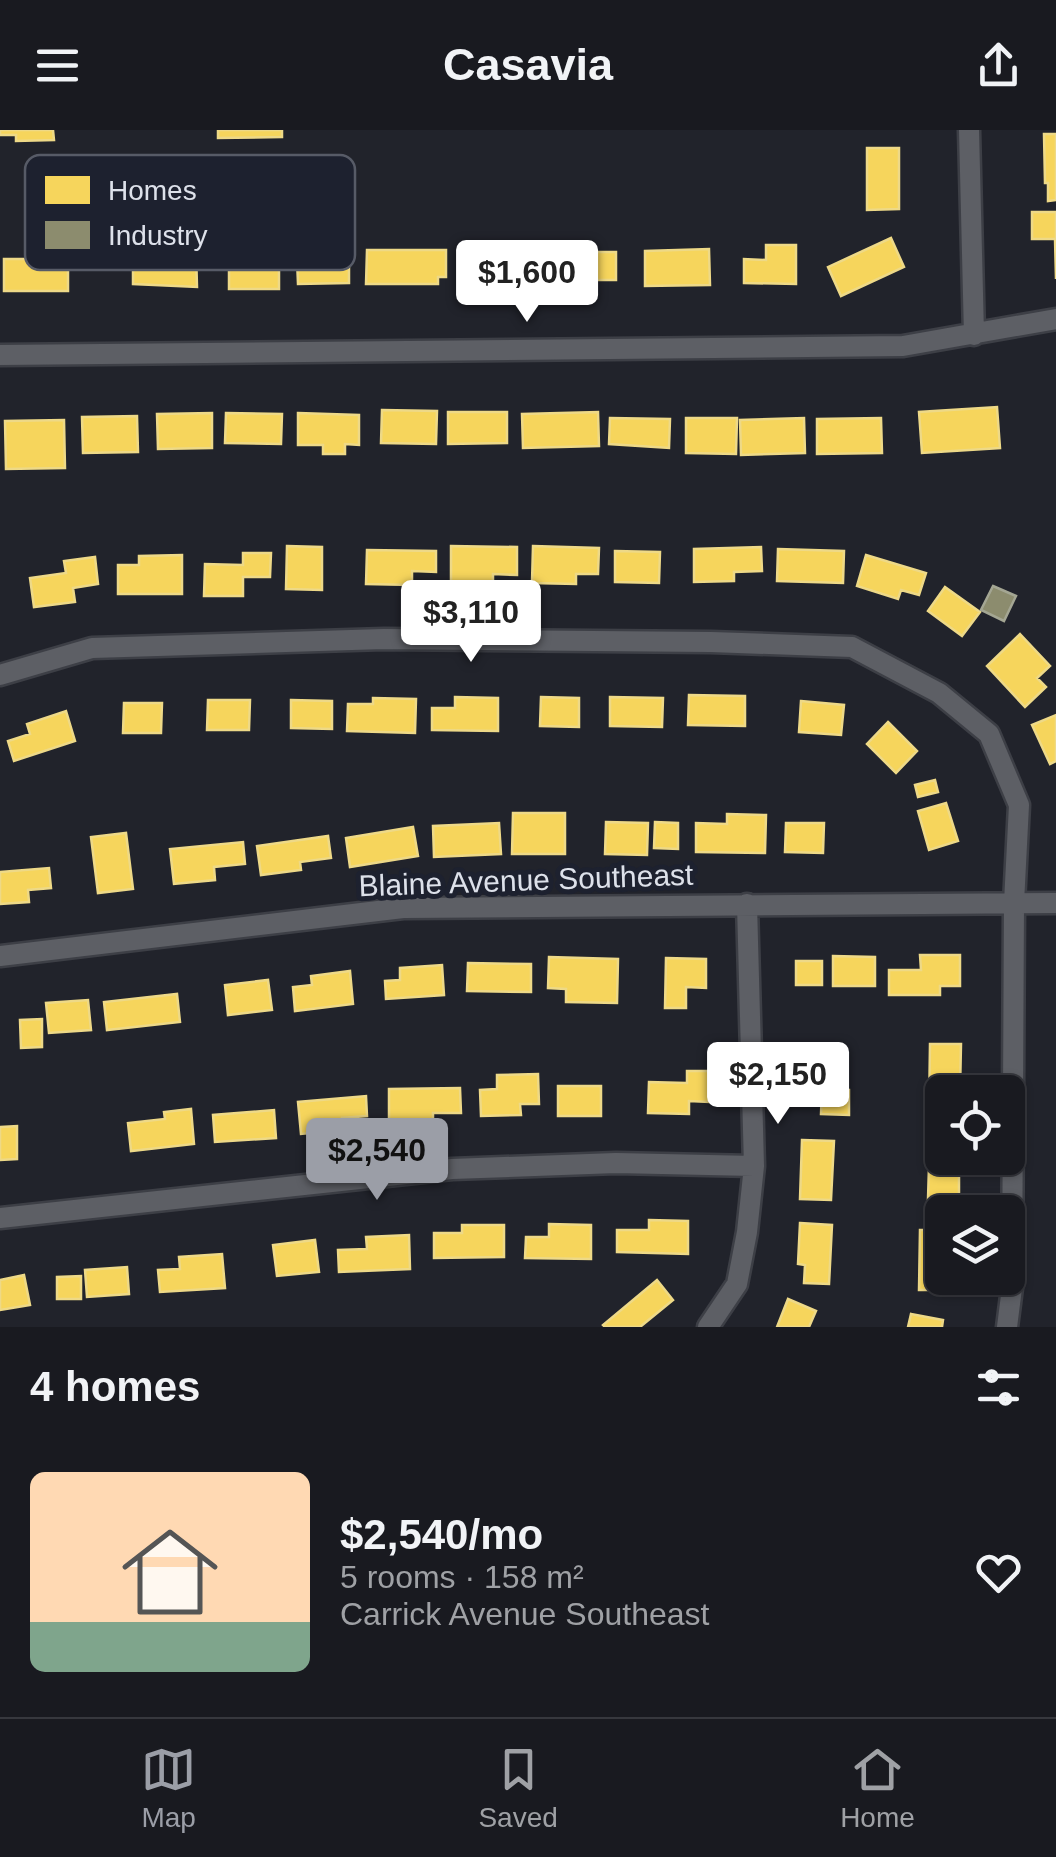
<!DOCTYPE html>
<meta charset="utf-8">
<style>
:root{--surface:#191a20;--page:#222329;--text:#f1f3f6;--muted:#9fa1a5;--line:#37383e;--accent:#9b9ea7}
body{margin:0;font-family:Helvetica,sans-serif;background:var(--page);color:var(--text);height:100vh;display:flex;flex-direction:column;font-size:38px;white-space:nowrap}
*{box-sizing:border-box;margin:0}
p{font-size:32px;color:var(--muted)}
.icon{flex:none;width:55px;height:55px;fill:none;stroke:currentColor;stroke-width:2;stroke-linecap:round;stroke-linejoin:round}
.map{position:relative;height:1197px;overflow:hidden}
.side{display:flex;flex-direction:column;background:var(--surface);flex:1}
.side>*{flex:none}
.tools{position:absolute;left:925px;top:945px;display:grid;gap:20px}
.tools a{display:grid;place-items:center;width:100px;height:100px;border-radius:15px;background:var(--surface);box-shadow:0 2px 8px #0004,0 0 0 2px var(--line);font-size:50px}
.price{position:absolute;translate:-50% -85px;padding:0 22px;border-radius:10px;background:#fff;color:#222;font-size:32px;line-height:65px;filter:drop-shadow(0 2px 5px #0008)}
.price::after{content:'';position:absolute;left:50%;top:60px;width:30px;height:22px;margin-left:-15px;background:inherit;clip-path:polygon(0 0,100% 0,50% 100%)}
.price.active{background:var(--accent);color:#111}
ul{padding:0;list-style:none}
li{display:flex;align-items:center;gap:30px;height:250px;padding:0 30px}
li+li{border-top:2px solid var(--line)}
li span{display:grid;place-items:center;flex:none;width:280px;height:200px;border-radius:15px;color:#555}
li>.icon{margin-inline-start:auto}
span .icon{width:120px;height:120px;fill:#fffc;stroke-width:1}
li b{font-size:42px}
h2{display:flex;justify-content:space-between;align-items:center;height:120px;padding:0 30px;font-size:42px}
header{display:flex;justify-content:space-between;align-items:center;height:130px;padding:0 30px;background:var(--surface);font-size:45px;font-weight:700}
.tabs{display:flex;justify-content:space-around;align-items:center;height:140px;border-top:2px solid var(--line);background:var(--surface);font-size:28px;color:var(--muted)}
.tabs a{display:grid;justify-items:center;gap:5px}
.tabs .active{color:var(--accent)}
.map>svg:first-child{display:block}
</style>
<header><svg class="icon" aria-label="menu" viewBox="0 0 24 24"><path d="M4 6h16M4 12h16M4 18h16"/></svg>Casavia<svg class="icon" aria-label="share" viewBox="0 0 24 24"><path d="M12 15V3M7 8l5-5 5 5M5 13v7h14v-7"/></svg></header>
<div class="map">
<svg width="1056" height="1197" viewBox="0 0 1056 1197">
<rect width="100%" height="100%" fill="#21232b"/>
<path fill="#f6d55c" stroke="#eed987" stroke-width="2.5" d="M0,0H53L54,10L16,11V5H0Z
M218,0H282V7L218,8Z
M1044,4H1056V70L1048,71V53H1045Z
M867,18H899V79L867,80Z
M1032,82H1056V149L1055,109H1032Z
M891,108L904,137L841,166L828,137Z
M174,111V122L196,121L197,157L133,154V123H151V112Z
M570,115H584L585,122H616V150H570Z
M766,115H796V154L744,153V129L766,130Z
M229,119L279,123V159H229Z
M709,119L710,155L645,156V121Z
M367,120H446V147H438V154H366Z
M349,122V153L298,154L297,129H319V123Z
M468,124L527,126L525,157L467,155Z
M4,129H68V161H4Z
M997,277L1000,318L922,323L919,282Z
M382,280L437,281L436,314L381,313Z
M448,282H507V313L448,314Z
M598,282L599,316L523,318L522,284Z
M212,283V318L158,319L157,284Z
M226,283L282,284L281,314L225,313Z
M298,283L359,285V315L345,314V324H323V315H298Z
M137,286L138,322L83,323L82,287Z
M610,288L670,289L669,318L609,314Z
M686,288H737L736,324L686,323Z
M804,288L805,323L741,325L740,290Z
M881,288L882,323L817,324V289Z
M64,290L65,338L6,339L5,291Z
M287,416L322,417V460L286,459Z
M451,416L517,417V445L493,444V454L451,453Z
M533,416L599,418L598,444H576V454L532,453Z
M761,417L762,441L734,442V451L694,452V419Z
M778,419L844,421L843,453L777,451Z
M367,420L436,421V442L412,441V455L366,454Z
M615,421L660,422L659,453L615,452Z
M243,423H271L270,447H243V466H204L205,434L243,435Z
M182,425V464H118V435H139V426Z
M866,425L926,443L919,465L901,460L898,469L857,456Z
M95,427L98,454L73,458L75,472L34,477L30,448L66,443L64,431Z
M945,457L980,482L962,506L928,481Z
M1020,504L1050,536L1037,548L1046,557L1025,577L987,536Z
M689,565L745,566V596L688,595Z
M455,567L498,568V601L432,600V578H455Z
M541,567L579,568V597L540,596Z
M610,567L663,568L662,597L610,596Z
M373,568L416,569L415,603L347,601L348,574H373Z
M208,570H250L249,600H207Z
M291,570L332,571V599L291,598Z
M801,571L844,575L841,605L799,602Z
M124,573H162L161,603H123Z
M66,581L75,611L14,631L8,611L30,604L27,594Z
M1056,585V631L1050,634L1032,595Z
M888,592L917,621L896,643L867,614Z
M935,650L938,662L918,667L915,655Z
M946,673L958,711L929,720L918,681Z
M513,683H565V724H512Z
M727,684L766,685L765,723L696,722V693L727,694Z
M606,692L648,693L647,725L605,724Z
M655,692L678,693V719L654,718Z
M499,693L501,724L434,727L433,696Z
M786,693H824L823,723L785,722Z
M413,697L418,726L350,737L346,708Z
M126,703L133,759L98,763L91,707Z
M328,706L331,728L300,732L301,740L261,745L257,716Z
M243,712L245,734L214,737L215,750L174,754L170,719Z
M49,738L51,758L28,760L29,772L0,774V742Z
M920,825H960V856H940V865H889V840H921Z
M833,826L875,827V856H833Z
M549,827L618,829L617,873L566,872V859L548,858Z
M666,828L706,829V858L686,857V878H665Z
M796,831H822V855H796Z
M468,833L531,834V862L467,861Z
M442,835L444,865L386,869L385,851L400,850V838Z
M350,841L353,874L295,881L293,857L312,855L311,846Z
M268,850L272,880L228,885L225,855Z
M177,864L180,892L107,900L104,872Z
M88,870L91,900L49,903L46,873Z
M42,889V917L21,918L20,890Z
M805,914L836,915L835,959L849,960V985L821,984L822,956H804Z
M930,914H961L960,962H942V982H929Z
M687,941H710L709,972L689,971V984L648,983L649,952L687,953Z
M538,944L539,974H520L521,985L481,986L480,960L497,959V945Z
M558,956H601V986H558Z
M460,958L461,983H433V990H389V959Z
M366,966L367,986L342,988L343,1000L301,1004L298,972Z
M191,979L194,1014L131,1021L128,993L165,989L164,982Z
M274,980L276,1008L215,1012L213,985Z
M17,996V1029L0,1030V997Z
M930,1003H942V1028H959V1069H928Z
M802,1010L834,1011L831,1070L800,1069Z
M649,1090L688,1091V1124L617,1122V1100H649Z
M800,1093L832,1095L829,1154L804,1153L805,1135L798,1134Z
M549,1094L591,1095V1129L525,1128L526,1107H549Z
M462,1095H504V1127L434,1128V1103H462Z
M920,1100H942V1148H954L953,1160H919Z
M409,1105L410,1139L339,1142L338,1120L367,1119L366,1107Z
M315,1110L319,1142L277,1146L273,1115Z
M222,1124L225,1158L160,1162L158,1140L180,1139L179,1127Z
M127,1137L129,1164L87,1167L85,1140Z
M24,1145L30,1175L0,1180V1150Z
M81,1146V1169H57V1147Z
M657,1150L673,1170L640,1197H605L603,1195Z
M788,1169L816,1181L809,1197H777Z
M911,1184L943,1190L942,1197H908Z"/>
<path fill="#8c8c6e" stroke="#a4a693" stroke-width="2.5" d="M993,456L1016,466L1004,491L981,480Z"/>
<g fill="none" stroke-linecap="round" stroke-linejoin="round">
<g stroke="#3d3f46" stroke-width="25">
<path id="street" d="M969,0L974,205
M0,225L903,216L1056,189
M0,545L92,518L384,509L711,512L852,517L939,563L989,604L1019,675L1014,773L1012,1158L1007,1197
M0,826L403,778L1056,773
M0,1088L452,1039L616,1033L754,1036
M708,1197L737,1154L747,1102L754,1036L747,774"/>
</g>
<use href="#street" stroke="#5d5f65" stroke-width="20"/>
</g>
<g text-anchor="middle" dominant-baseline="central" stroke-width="10" stroke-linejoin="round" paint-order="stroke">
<g font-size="30" fill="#dde1ea" stroke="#1d212f">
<text transform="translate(526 750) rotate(-2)">Blaine Avenue Southeast</text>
</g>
</g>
<rect x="25" y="25" width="330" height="115" rx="15" fill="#1d212f" stroke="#575b67" stroke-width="2.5"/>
<rect x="45" y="46" width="45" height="28" fill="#f6d55c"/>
<rect x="45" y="91" width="45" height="28" fill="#8c8c6e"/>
<g font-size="28" fill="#dde1ea">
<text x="108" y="70">Homes</text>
<text x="108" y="115">Industry</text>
</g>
</svg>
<div class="tools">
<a><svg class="icon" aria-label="locate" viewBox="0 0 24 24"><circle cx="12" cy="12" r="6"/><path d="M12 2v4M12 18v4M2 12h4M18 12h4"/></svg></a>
<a><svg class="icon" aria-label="layers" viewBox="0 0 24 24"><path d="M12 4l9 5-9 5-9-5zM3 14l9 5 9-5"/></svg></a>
</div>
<b class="price" style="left:527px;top:195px">$1,600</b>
<b class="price" style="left:471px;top:535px">$3,110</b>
<b class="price" style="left:778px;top:997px">$2,150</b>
<b class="price active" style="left:377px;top:1073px">$2,540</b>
</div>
<section class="side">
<h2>4 homes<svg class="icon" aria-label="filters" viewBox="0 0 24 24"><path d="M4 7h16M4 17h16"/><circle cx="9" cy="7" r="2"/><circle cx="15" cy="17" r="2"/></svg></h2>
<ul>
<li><span style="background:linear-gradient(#ffd9b3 75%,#7fa58c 0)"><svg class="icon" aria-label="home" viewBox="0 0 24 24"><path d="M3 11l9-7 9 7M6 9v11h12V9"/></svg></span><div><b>$2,540/mo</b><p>5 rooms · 158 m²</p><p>Carrick Avenue Southeast</p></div><svg class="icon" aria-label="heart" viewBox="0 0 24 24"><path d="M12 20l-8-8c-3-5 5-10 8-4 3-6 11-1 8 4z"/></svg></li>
</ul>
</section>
<nav class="tabs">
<a class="active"><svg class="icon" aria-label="map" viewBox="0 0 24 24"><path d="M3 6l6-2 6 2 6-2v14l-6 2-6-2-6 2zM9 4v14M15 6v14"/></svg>Map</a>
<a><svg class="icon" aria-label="saved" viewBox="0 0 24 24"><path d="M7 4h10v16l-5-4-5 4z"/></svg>Saved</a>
<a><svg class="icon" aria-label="home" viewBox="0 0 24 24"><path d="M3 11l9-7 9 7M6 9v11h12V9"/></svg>Home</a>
</nav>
